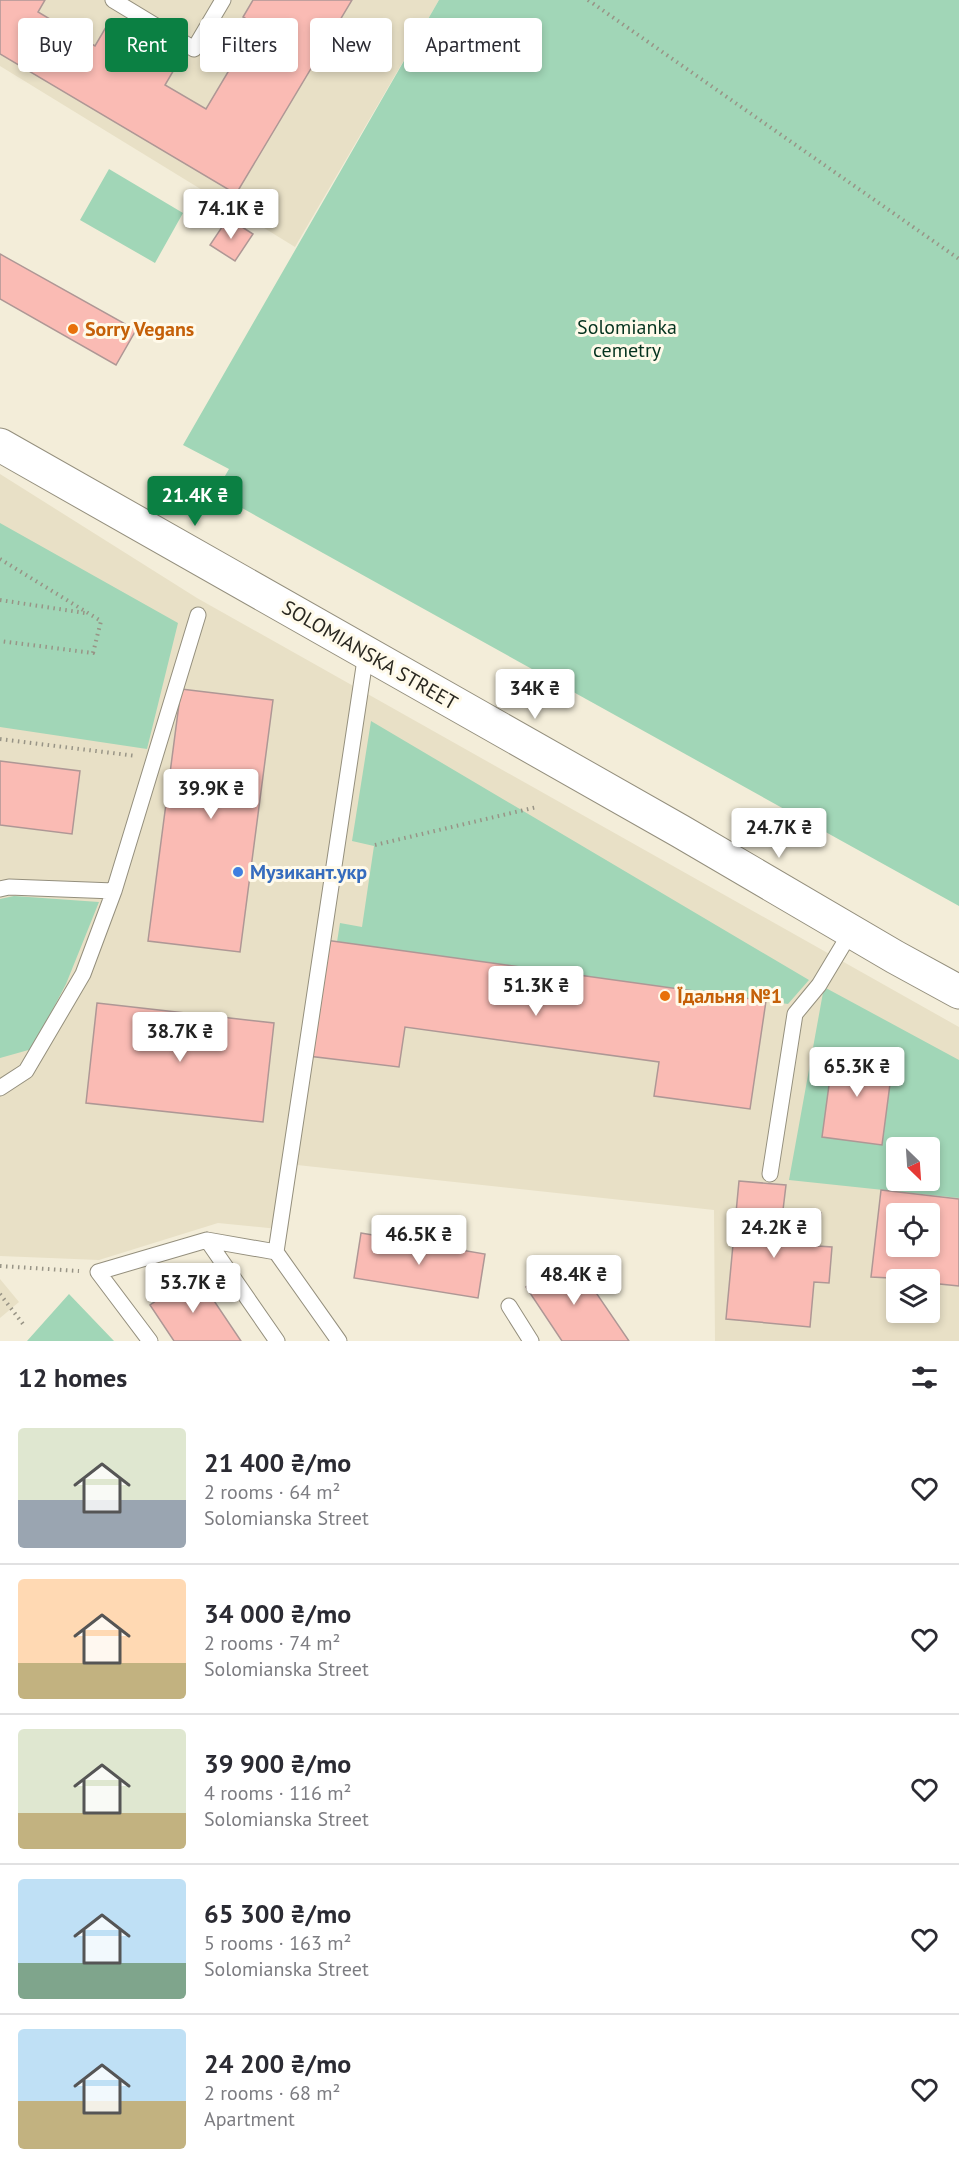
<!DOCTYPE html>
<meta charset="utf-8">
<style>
:root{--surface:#fff;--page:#f7f7f7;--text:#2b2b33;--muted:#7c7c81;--line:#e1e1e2;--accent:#0b8043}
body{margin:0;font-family:"PT Sans",sans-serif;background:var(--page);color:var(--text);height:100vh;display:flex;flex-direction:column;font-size:22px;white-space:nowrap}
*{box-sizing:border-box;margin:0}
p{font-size:20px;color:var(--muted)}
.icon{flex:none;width:33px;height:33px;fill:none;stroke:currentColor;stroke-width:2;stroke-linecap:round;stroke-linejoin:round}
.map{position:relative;height:1341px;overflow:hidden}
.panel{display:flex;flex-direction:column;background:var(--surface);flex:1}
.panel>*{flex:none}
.banner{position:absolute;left:18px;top:18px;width:600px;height:54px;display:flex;gap:12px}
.needle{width:39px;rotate:155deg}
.fabs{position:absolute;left:886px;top:1137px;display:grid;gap:12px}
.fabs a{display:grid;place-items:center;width:54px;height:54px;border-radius:6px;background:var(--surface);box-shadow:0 3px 9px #0003;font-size:30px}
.price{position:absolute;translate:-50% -51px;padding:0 14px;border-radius:6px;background:#fff;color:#222;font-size:20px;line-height:39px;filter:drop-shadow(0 2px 3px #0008)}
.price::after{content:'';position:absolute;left:50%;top:36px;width:18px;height:14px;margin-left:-9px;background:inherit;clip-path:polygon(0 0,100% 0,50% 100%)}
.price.selected{background:var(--accent);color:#fff}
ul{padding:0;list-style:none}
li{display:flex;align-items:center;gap:18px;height:150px;padding:0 18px}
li+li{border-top:2px solid var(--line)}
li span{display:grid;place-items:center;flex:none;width:168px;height:120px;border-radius:6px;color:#555}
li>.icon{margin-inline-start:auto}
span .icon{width:72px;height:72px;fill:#fffc;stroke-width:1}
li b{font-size:26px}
h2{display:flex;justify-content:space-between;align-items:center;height:72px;padding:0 18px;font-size:26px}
.tag{padding:0 21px;border-radius:6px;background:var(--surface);box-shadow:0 3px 9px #0003;font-size:21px;line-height:54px}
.tag.selected{background:var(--accent);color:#fff}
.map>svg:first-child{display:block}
</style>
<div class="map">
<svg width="959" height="1341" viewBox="0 0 959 1341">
<rect width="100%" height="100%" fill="#f3edd9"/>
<path fill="#e8e0c6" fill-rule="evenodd" d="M0,0H439L295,247L0,66Z
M0,474L197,598L959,1027V1341H715L714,1210L297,1165L288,1230L218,1223L99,1260L0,1256ZM897,1148H930V1180H897ZM897,1214H930V1246H897ZM897,1280H930V1312H897Z
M0,1279L19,1302L0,1318Z"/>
<path fill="#a1d6b7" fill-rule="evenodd" d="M439,0H959V906L215,493L229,469L183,445Z
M109,169L183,213L155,263L80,220Z
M0,523L178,623L147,749L0,727Z
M371,721L809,980L788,1004L337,942L340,923L362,927L374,846L352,841Z
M14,896L99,902L66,984L32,1049L0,1058V899Z
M824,987L959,1060V1198L789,1180ZM897,1148H930V1180H897Z
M69,1294L114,1341H27Z"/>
<path fill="#fabbb4" stroke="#ae9795" stroke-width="1.5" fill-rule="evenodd" d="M0,0H45L38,12L95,46L106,27L175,68L165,85L206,109L256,25L243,17L253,0H352L236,194L0,54Z
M228,218L253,234L235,261L210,245Z
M0,254L136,330L116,365L0,299Z
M181,689L273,700L240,952L148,941Z
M0,761L80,771L72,834L0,825Z
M325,940L766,1001L750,1109L654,1096L659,1062L405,1027L399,1067L308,1056Z
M97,1003L274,1023L263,1122L86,1103Z
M834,1048L893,1061L882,1145L822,1137Z
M739,1181L786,1185L783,1210L821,1213L818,1246L832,1247L829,1283L814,1282L810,1327L726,1319Z
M881,1190L959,1199V1286L930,1283V1280L871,1277ZM897,1214H930V1246H897Z
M361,1233L485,1254L478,1298L354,1278Z
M571,1256L629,1341H562L526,1287Z
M196,1274L241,1341H174L150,1305Z"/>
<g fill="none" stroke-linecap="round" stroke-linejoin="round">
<g stroke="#948f7d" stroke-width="17">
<path id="lane" d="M113,0L194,49L223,0
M0,889L9,887L114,891
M0,1088L26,1071L83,974L114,891L198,615
M770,1174L795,1014L819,985L852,930
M207,1240L277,1341
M509,1306L531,1341
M150,1341L98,1272L207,1240L276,1252
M339,1341L276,1252L366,653"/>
</g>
<g stroke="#948f7d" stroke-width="35">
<path id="secondary" d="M0,445L680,831L895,957L959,992"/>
</g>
<path stroke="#989486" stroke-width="4" stroke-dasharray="1.5 4.5" stroke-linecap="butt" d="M588,0L959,259
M0,559L101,621L93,653L0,641
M0,600L85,613
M0,739L136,756
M375,845L537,807
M0,1266L79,1271
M0,1294L23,1324"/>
<use href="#lane" stroke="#fff" stroke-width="15"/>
<use href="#secondary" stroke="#fff" stroke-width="33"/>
</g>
<g fill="#e8710a" stroke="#fffaea" stroke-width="2">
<circle cx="73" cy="329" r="6"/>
<circle cx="665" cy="996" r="6"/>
</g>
<circle fill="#3f7fe0" stroke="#fffaea" stroke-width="2" cx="238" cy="872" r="6"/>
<g text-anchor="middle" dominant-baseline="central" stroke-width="6" stroke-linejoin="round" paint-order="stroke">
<g font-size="20" fill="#04331f" stroke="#fffaea">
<text x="627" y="327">Solomianka<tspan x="627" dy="23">cemetry</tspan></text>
</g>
<g font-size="20" font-weight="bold" fill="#c56008" stroke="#fffaea" text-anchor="start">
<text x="85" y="329">Sorry Vegans</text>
<text x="677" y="996">Їдальня №1</text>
</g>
<g font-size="20" fill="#2a2821" stroke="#fffaea">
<text transform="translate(370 655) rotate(30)">SOLOMIANSKA STREET</text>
</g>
<g font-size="20" font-weight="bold" fill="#366cbe" stroke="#fffaea" text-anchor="start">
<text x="250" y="872">Музикант.укр</text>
</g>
</g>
</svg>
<div class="fabs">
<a><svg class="needle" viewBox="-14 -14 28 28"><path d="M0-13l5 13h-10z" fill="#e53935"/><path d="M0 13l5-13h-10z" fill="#7c7c81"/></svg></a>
<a><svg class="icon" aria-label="locate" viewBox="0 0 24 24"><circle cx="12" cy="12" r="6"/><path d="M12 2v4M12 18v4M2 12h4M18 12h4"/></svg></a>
<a><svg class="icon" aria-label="layers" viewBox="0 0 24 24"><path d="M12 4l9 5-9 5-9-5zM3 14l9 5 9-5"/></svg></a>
</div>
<b class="price" style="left:231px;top:240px">74.1K ₴</b>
<b class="price selected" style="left:195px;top:527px">21.4K ₴</b>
<b class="price" style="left:535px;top:720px">34K ₴</b>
<b class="price" style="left:211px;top:820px">39.9K ₴</b>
<b class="price" style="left:779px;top:859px">24.7K ₴</b>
<b class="price" style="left:536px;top:1017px">51.3K ₴</b>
<b class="price" style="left:180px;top:1063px">38.7K ₴</b>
<b class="price" style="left:857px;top:1098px">65.3K ₴</b>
<b class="price" style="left:774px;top:1259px">24.2K ₴</b>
<b class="price" style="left:419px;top:1266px">46.5K ₴</b>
<b class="price" style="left:574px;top:1306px">48.4K ₴</b>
<b class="price" style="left:193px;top:1314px">53.7K ₴</b>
<div class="banner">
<a class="tag">Buy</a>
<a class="tag selected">Rent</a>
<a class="tag">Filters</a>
<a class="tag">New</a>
<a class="tag">Apartment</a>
</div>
</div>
<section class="panel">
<h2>12 homes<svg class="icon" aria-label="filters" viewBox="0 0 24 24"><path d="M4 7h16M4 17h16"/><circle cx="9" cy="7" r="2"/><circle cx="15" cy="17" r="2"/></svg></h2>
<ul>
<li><span style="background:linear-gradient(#dfe7d0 60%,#9aa5b1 0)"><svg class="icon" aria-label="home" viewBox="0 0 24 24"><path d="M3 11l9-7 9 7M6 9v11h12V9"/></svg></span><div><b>21 400 ₴/mo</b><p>2 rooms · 64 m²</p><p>Solomianska Street</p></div><svg class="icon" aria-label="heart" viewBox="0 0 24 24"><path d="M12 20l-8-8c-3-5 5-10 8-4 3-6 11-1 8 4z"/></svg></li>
<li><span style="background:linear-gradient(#ffd9b3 70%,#c2b280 0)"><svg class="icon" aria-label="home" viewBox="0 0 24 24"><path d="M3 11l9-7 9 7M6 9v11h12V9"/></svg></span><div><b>34 000 ₴/mo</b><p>2 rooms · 74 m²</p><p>Solomianska Street</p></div><svg class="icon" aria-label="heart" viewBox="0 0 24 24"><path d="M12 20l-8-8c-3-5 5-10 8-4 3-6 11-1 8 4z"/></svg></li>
<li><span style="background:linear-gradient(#dfe7d0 70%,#c2b280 0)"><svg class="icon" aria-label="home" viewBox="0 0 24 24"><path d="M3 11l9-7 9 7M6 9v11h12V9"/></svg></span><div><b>39 900 ₴/mo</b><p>4 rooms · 116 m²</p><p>Solomianska Street</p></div><svg class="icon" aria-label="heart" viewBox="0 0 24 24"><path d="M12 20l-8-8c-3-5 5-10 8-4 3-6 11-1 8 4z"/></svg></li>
<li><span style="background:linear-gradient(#bfe0f5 70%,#7fa58c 0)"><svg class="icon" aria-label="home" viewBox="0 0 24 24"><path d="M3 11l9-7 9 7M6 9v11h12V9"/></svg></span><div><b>65 300 ₴/mo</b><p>5 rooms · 163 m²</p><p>Solomianska Street</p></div><svg class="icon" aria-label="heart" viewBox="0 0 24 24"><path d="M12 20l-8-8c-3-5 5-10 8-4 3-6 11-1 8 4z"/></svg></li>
<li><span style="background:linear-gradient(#bfe0f5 60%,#c2b280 0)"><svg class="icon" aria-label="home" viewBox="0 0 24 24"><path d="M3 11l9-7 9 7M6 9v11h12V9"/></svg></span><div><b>24 200 ₴/mo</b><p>2 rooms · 68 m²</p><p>Apartment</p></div><svg class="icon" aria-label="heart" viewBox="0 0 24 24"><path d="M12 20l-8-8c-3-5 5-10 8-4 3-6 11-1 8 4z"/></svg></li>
</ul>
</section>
